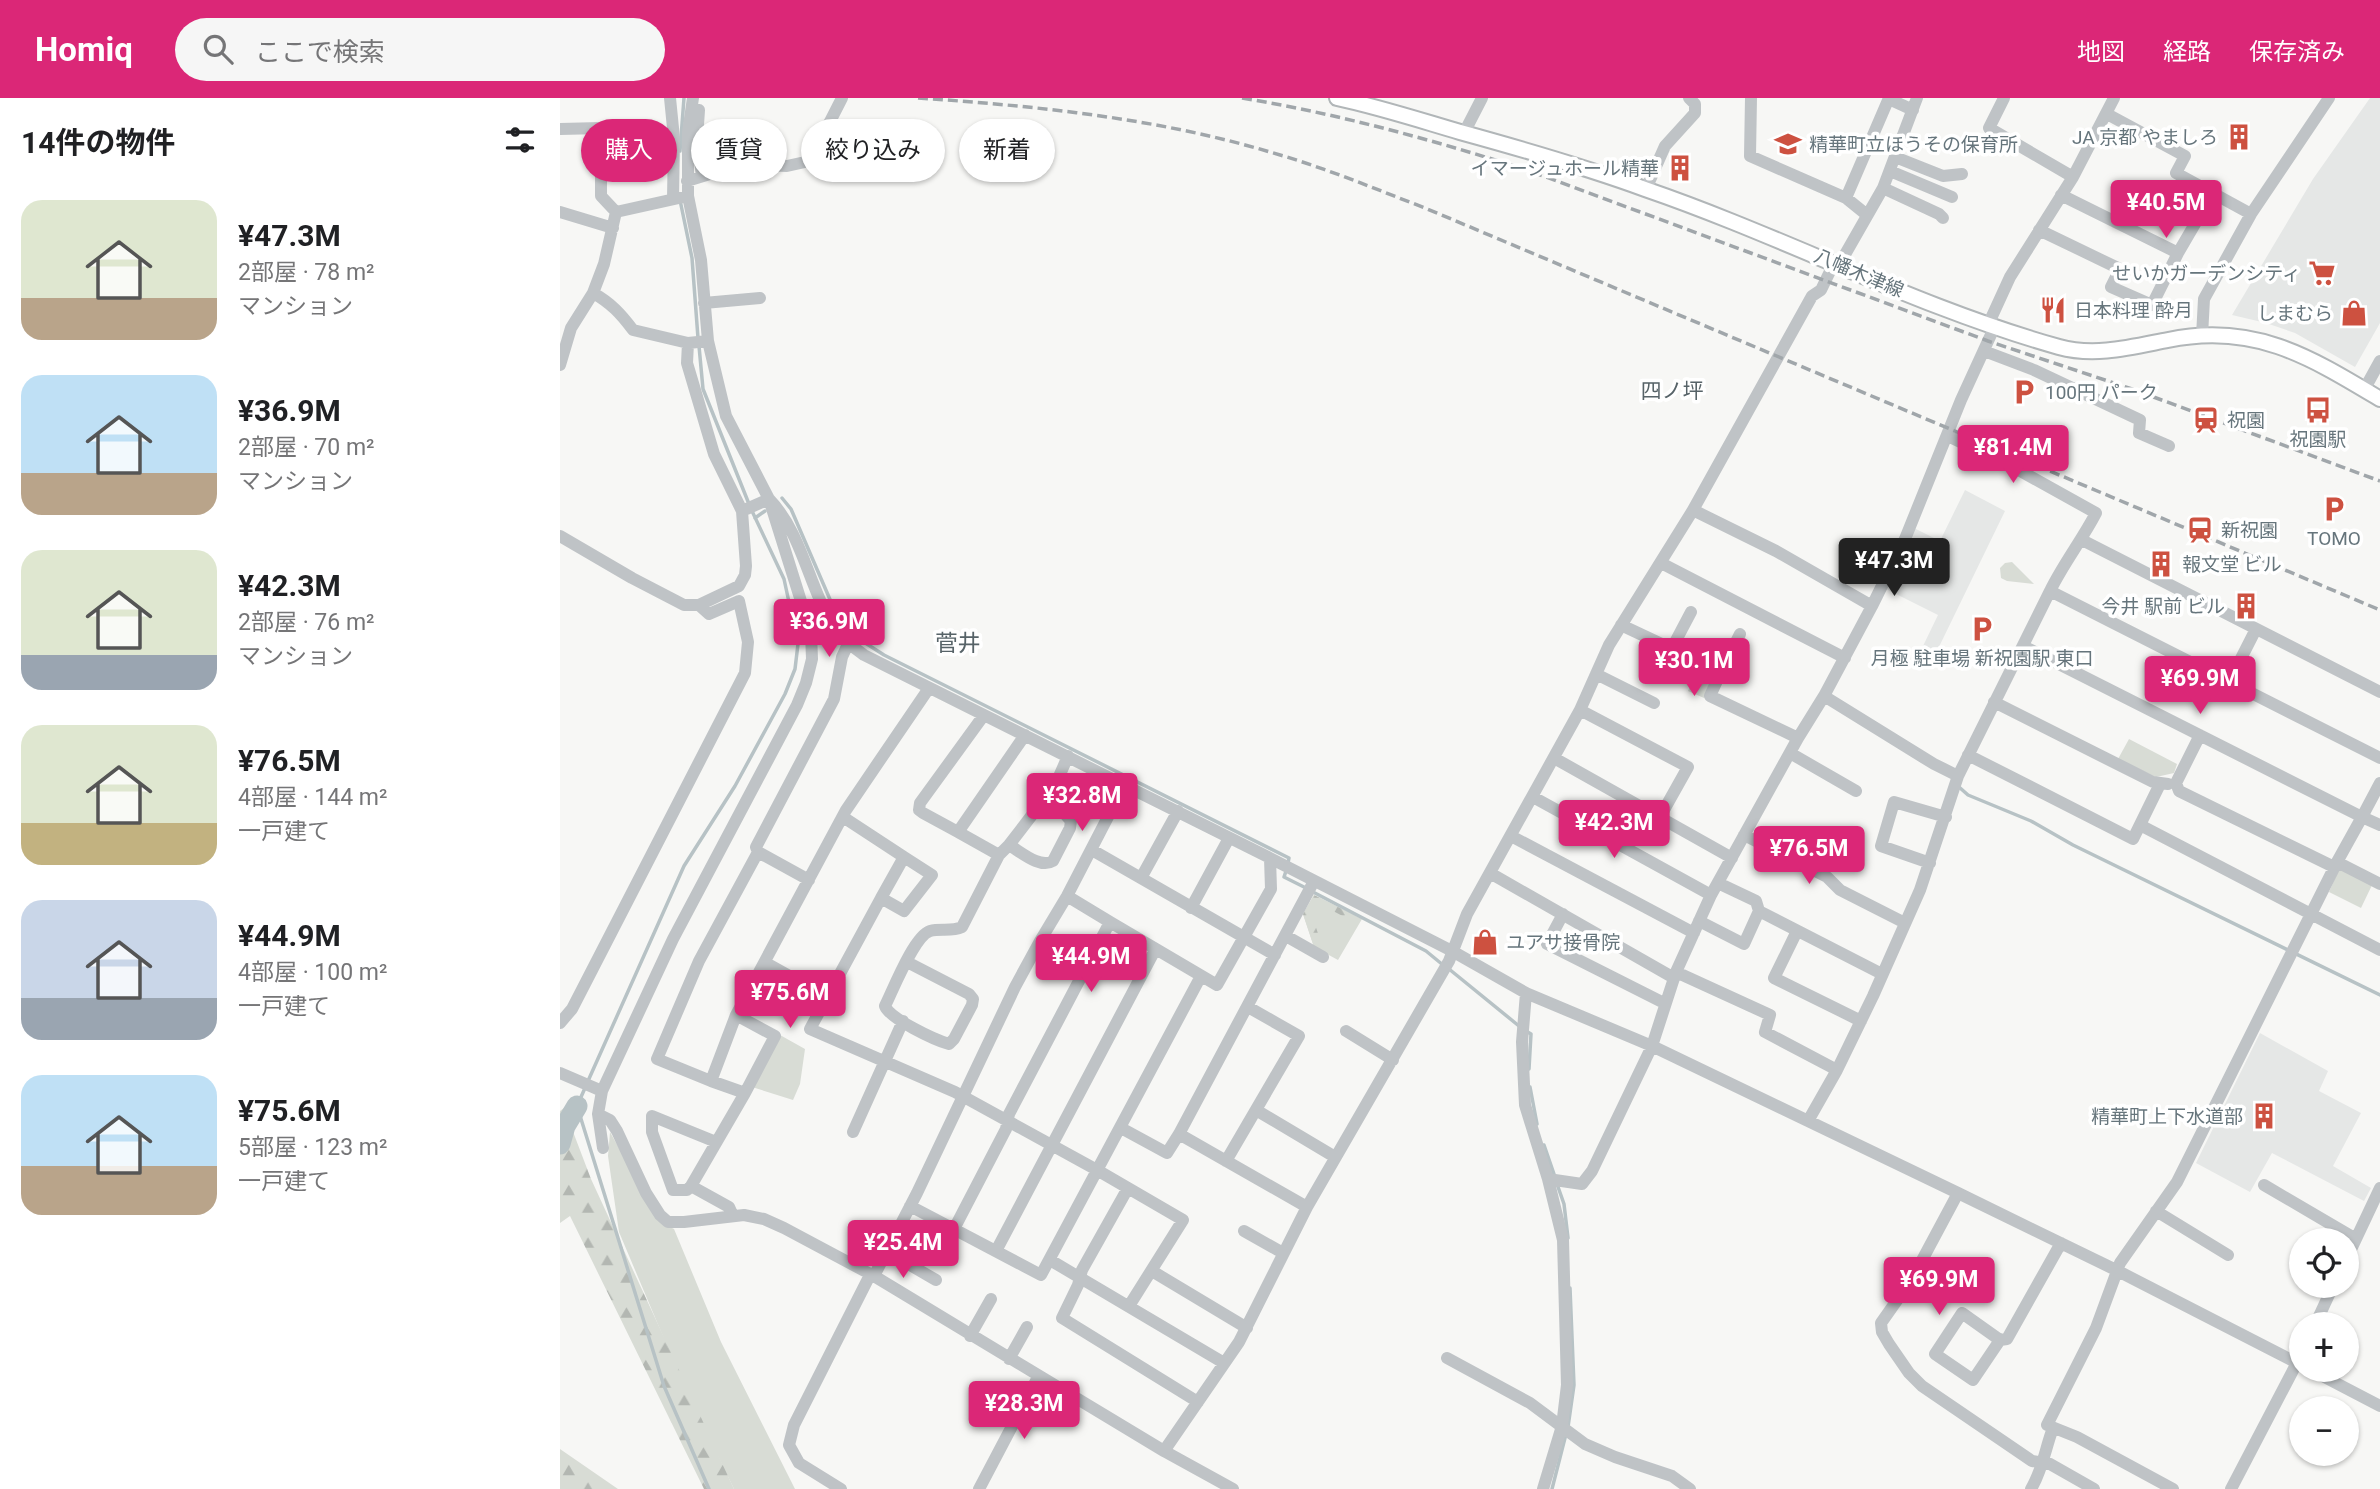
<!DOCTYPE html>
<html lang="ja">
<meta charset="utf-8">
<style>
:root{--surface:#fff;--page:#f6f6f6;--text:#202124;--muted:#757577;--accent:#db2777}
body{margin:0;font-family:Roboto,"Noto Sans JP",sans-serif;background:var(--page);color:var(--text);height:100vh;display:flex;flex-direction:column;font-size:26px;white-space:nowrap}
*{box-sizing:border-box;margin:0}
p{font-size:23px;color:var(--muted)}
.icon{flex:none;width:38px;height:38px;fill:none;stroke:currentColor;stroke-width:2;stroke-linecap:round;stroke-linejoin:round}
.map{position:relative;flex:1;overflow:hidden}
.drawer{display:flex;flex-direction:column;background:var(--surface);width:560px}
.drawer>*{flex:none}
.guide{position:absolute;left:21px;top:21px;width:665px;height:63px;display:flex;gap:14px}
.tools{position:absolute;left:1729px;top:1130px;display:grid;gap:14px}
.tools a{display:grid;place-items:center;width:70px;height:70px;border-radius:50%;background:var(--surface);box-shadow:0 2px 5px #0004;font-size:35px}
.price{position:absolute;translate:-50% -60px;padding:0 16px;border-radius:7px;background:var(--accent);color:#fff;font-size:23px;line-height:46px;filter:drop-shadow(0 2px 4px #0008)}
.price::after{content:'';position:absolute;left:50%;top:42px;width:21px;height:16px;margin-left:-10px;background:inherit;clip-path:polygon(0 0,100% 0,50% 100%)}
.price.current{background:#222;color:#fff}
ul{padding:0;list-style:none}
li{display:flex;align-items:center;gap:21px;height:175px;padding:0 21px}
li span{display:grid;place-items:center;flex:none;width:196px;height:140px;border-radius:21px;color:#555}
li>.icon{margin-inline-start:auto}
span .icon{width:84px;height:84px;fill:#fffc;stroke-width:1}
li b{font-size:30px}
h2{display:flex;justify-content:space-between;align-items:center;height:84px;padding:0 21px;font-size:30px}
.pill{padding:0 24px;border-radius:32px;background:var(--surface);box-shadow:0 2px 5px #0004;font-size:24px;line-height:63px}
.pill.current{background:var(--accent);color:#fff}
header{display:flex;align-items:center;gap:42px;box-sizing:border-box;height:98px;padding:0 35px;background:var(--accent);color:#fff}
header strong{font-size:33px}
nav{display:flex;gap:38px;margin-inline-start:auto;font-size:24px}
.search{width:490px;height:63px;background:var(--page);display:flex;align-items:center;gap:18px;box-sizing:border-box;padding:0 24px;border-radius:38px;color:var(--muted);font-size:26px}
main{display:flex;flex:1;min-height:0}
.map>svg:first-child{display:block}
</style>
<header>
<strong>Homiq</strong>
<div class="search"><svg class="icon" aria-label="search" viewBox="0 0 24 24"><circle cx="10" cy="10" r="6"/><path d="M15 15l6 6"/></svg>ここで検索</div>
<nav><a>地図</a><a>経路</a><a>保存済み</a></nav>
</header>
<main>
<section class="drawer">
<h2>14件の物件<svg class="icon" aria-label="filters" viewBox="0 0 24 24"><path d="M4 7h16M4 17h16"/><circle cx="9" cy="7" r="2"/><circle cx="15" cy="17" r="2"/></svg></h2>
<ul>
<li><span style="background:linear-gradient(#dfe7d0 70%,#b9a48a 0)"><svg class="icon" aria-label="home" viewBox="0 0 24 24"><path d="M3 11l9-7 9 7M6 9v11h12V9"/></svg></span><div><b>¥47.3M</b><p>2部屋 · 78 m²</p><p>マンション</p></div></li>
<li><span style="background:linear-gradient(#bfe0f5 70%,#b9a48a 0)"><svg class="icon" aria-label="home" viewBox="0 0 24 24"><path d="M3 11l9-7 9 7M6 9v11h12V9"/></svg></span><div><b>¥36.9M</b><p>2部屋 · 70 m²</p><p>マンション</p></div></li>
<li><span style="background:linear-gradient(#dfe7d0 75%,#9aa5b1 0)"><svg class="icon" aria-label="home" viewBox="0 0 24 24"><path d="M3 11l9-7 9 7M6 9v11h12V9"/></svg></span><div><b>¥42.3M</b><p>2部屋 · 76 m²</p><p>マンション</p></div></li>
<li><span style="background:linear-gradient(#dfe7d0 70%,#c2b280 0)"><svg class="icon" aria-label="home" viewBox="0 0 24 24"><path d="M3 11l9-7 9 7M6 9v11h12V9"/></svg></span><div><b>¥76.5M</b><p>4部屋 · 144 m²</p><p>一戸建て</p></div></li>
<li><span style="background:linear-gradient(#c9d6e8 70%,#9aa5b1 0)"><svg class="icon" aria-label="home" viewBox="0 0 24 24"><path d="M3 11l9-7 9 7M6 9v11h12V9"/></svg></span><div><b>¥44.9M</b><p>4部屋 · 100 m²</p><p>一戸建て</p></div></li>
<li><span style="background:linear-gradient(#bfe0f5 65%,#b9a48a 0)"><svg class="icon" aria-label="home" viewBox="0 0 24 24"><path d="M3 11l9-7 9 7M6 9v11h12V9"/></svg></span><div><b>¥75.6M</b><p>5部屋 · 123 m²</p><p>一戸建て</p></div></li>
</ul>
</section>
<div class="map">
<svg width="1820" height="1391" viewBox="0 0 1820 1391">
<defs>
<pattern id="forest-firs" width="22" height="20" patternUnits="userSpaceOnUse" patternTransform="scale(1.75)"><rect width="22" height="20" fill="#d8dcd5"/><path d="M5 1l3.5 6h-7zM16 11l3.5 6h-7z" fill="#b3b7b2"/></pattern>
</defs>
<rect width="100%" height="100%" fill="#f7f7f5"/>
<path fill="#e5e7e6" d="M1810,0H1820V225L1795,269L1735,235L1706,225L1672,217L1753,81Z
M1405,392L1445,413L1376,555L1363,548L1378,517L1326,491L1352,429L1380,443Z
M1700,935L1768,973L1759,993L1801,1015L1773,1068L1811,1090L1804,1103L1712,1055L1690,1094L1636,1065Z"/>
<path fill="#d8dcd5" d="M1452,464L1474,486L1447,483L1441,480L1440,470L1445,465Z
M1139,568L1150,574L1153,581L1144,600L1128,593Z
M1569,641L1617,666L1614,675L1596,679L1558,661Z
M1780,769L1813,785L1801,810L1769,794Z
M754,797L802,821L778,862L754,849L743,816Z
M220,937L245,951L240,986L233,1002L192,989Z
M50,1034L99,1123L114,1131L161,1244L235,1391H174L121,1281L59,1134L48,1058Z"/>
<path fill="url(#forest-firs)" d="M754,797L796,818L794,824L756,804L751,814L764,854L754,849L743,816Z
M4,1010L31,1081L174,1391H144L10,1118L0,1125V1013Z
M0,1351L58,1391H0Z"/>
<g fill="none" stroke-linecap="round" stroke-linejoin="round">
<path stroke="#b7c2c5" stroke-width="3.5" d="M120,53L124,0
M120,102L132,160L138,240
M139,248L143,291L189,406
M222,400L231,411L278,520L296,539L324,557L729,760L728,765
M195,420L205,413
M1399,689L1408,697L1471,723L1513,747L1820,897
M726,773L724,779L746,790
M753,794L866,853L883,867
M889,871L959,928
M966,933L971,936L969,971
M28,983L124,768L175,688L225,596L235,571L238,546L224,481L192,413
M970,989L977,1026
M25,990L17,1008L104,1288L149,1391
M984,1047L995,1079
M997,1086L1004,1106L1008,1140
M1008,1329L1014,1287L1010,1190
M992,1391L1006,1336"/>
<path stroke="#b7c2c5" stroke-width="21" d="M0,1046L5,1028L17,1008"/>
<g stroke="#b1b6b8" stroke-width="18">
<path id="major" d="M777,0C819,9 859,22 900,34C962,51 1025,69 1085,91C1225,139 1356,209 1499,249C1535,259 1572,249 1608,242C1694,224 1750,259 1820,301"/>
</g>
<path stroke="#bfc3c6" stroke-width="12" d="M110,0L114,40L113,101
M1191,0L1190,58L1286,100L1307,117
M1444,0L1429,30L1513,79
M1329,1L1353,12
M139,12L137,41L142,78
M1547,16L1625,58L1616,75L1691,116
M0,31L41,30V98L56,114
M904,35L922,0
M1335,59L1383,78L1402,76
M1330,73L1392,99
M127,83L182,66L227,68L245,64L256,51L282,0
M1323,90L1379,116L1383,120
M1086,91L1105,48L1135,15V6L1129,0
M1501,97L1618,155
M1286,100L1329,0
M0,114L53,130
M1479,132L1560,171L1551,189L1592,207L1618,155L1653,95
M1279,167L1323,90L1357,0
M33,195C51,205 61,216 73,232L128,245L148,243
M144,205L200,200
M1428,227L1450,179L1513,79L1554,0
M1642,238L1644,201L1691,116L1769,0
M1424,253L1474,272L1580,322L1579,335L1609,348
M0,267L11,230L33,195L44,166L56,114L128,98
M1804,292L1820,263
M1388,338L1455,370L1536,415C1522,442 1503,466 1490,493
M1133,412L1216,453L1312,508
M182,413L209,401C241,434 248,484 270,523C278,537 291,548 304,557L710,760L892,853L966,895L1092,948L1398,1095L1558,1173L1741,1267
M0,438L72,480L124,507H139L179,488L185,477L186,468L182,413L154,356L127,265L128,245
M1522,442L1820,594
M1101,465L1285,560
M1061,527L1161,574L1150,598L1238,640
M1463,548L1802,719L1820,685
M1112,550L1131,514
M1161,574L1180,536
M1036,576L1094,605
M1669,584L1696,531
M1264,598L1374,666L1398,678
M1434,604L1593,684L1608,686
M1020,612L1128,669L1100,719
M1640,637L1616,685L1619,693L1774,769
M1230,655L1296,693
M1408,657L1573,741L1600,686
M994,660L1172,760
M973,699L1151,797
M482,704L498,681L508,658
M283,719L344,759L321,800
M1580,727L1820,852
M398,734L363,715L359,712L360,705L424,617
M1184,737L1267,779L1280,792L1345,825
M951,738L1134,835
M532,752L715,857
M439,757L398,734L465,637
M344,759L372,777L344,813L321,800L250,931L395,994L537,1072L623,1122L569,1208
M1777,764L1820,786
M1370,765L1321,748L1334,704L1386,719
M930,775L1114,880
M581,780L618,713
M249,782L198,754L196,749L274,601L282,559L288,546
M1158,785L1196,803L1199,813L1322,876
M631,810L669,740
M1003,816L987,846L1104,905
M1139,823L1184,846L1199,813
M550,824L657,887L711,791L710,760
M1237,833L1214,880L1301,923
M726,838L763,859
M347,864L409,896L413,901L412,907L394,941L389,946C375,942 330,921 325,908C333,892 354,838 370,833C381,830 391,834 402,829L439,757L449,747C461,754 480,771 493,763L510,730L511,723L505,716L482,704L449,747
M206,865L267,899
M1116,874L1210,917L1205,934L1277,972
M966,895L962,944L965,1007L988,1081L1003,1142L1007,1287L1002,1328L983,1391
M176,917L151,983L97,961L139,863L198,754
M0,925L12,911L185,575L188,544L179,503L149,516L139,507
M786,933L833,962
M0,975L42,993
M185,995L215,938L176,917L286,712L369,590
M696,1012L775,1059
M38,1016L50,1022L57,1033L86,1095L100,1117L108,1124H124L184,1117L204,1121L224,1130L314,1178L604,1353
M1248,1023L1277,972L1313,898L1360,792L1398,678L1490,493L1820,660
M561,1030L607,1055L619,1036L754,783
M293,1034L343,923
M619,1036L747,1109
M156,1044L92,1018V1034L113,1092H127L131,1088L169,1109L173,1118
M43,1050L38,1016L42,993L113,841L237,607L246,585L252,561L251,535L209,401L166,318L148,243L141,162L128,98V34L133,0
M666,1063L739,938L688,909
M988,1081L1022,1086L1032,1073L1092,948L1116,874L1151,797L1238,640L1264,598L1312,508L1345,441L1401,302L1434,230
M1704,1087L1796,1141
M131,1088L185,995L151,983
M568,1090L522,1172L518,1187L502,1220L638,1304
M1398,1095L1352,1181L1321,1225L1322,1234L1329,1246L1349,1275L1362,1288L1472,1363L1490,1366L1534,1391
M350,1108L481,1177L641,878
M1596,1113L1668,1157
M394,1131L446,1031L449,1016L550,824L507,798
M684,1133L723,1155
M326,1153L376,1182
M436,1153L595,852
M1787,1160L1820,1090
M490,1162L664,1265
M592,1173L687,1230
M314,1178L357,1095L455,889L480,843L507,798L565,686
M1755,1227L1773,1188
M410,1238L431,1201
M1440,1242L1413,1282L1375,1256L1402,1215L1440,1242L1447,1241L1501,1145
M887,1260L970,1305L1025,1346L1055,1359L1112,1378L1130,1391
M449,1261L467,1229
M1751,1272L1820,1308
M281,1391L239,1365L229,1347L234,1327L310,1177
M419,1391L478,1279
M673,1391L604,1353L679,1244L747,1109L889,863L907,816L1020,612L1049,547L1133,412L1252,198L1261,192L1274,165
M1471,1391C1483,1371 1485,1351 1493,1330
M1613,1391L1517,1339L1487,1327L1536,1230L1560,1165L1617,1084L1777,764L1802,719L1820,727
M1671,1391L1741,1257"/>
<use href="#major" stroke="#fff" stroke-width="14"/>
<path stroke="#a0a6aa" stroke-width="3.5" stroke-dasharray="10 5" stroke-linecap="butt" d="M358,0C476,8 596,20 710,54C763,69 813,90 865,110L1820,512
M682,0C779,16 873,42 967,72L1428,243L1572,291L1820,383"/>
</g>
<defs>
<g id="building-bare" transform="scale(2.1)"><path d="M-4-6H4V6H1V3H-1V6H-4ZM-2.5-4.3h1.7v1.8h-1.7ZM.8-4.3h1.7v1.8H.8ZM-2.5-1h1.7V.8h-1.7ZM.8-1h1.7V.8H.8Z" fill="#cd5140" stroke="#fff" stroke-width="2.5" paint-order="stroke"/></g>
<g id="school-bare" transform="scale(2.1)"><path d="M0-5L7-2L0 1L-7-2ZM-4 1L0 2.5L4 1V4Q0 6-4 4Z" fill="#cd5140" stroke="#fff" stroke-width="2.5" paint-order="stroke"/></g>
<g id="supermarket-bare" transform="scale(2.1)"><path d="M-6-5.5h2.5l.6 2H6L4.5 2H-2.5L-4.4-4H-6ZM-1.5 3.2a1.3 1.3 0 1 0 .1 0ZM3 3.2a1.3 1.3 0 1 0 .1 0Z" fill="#cd5140" stroke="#fff" stroke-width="2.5" paint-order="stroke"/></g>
<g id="restaurant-bare" transform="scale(2.1)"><path d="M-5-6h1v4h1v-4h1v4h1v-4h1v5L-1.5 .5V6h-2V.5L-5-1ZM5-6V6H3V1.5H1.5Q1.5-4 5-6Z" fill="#cd5140" stroke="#fff" stroke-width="2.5" paint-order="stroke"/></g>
<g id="shop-bare" transform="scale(2.1)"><path d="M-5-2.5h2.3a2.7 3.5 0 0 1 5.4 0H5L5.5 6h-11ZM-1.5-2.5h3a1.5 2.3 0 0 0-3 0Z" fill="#cd5140" stroke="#fff" stroke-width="2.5" paint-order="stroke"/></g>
<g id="parking-bare" transform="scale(2.1)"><path d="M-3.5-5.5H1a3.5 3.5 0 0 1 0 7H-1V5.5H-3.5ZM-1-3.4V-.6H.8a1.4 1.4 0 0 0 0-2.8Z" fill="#cd5140" stroke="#fff" stroke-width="2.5" paint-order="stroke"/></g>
<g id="bus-bare" transform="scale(2.1)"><path d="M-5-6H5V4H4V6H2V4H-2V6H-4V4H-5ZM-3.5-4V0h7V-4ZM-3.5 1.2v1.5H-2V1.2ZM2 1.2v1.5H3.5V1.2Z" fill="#cd5140" stroke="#fff" stroke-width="2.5" paint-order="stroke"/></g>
<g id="station-bare" transform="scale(2.1)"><path d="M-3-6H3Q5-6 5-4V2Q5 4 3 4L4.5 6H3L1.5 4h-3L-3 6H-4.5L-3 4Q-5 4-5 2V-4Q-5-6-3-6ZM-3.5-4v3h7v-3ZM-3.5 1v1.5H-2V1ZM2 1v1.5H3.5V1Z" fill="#cd5140" stroke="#fff" stroke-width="2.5" paint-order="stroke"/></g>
</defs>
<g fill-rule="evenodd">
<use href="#building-bare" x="1679" y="39"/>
<use href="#school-bare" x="1228" y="46"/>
<use href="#building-bare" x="1120" y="70"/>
<use href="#supermarket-bare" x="1762" y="175"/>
<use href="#restaurant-bare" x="1493" y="212"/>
<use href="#shop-bare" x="1794" y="215"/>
<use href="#parking-bare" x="1464" y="294"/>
<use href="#bus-bare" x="1758" y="312"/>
<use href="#station-bare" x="1646" y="322"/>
<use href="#parking-bare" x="1774" y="411"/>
<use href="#station-bare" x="1640" y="432"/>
<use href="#building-bare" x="1601" y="466"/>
<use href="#building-bare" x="1686" y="508"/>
<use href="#parking-bare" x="1422" y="531"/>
<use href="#shop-bare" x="925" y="844"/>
<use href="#building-bare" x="1704" y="1018"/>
</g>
<g text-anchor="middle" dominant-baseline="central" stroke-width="7" stroke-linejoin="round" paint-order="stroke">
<g font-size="19" fill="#66757c" stroke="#fff" text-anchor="start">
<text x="1658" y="39" text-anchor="end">JA 京都 やましろ</text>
<text x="1249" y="46">精華町立ほうその保育所</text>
<text x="1099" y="70" text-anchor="end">イマージュホール精華</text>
<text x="1741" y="175" text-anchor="end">せいかガーデンシティ</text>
<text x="1514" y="212">日本料理 酔月</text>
<text x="1773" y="215" text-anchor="end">しまむら</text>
<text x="1485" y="294">100円 パーク</text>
<text x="1667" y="322">祝園</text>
<text x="1758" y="341" text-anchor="middle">祝園駅</text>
<text x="1661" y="432">新祝園</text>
<text x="1774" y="440" text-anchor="middle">TOMO</text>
<text x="1622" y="466">報文堂 ビル</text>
<text x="1665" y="508" text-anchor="end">今井 駅前 ビル</text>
<text x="1422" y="560" text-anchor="middle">月極 駐車場 新祝園駅 東口</text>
<text x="946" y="844">ユアサ接骨院</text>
<text x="1683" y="1018" text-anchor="end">精華町上下水道部</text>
</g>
<g font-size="19" fill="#66757c" stroke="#fff">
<text transform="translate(1299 175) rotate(23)">八幡木津線</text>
</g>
<g font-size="21" fill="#576368" stroke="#fff">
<text x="1112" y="293">四ノ坪</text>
</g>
<g font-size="23" fill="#576368" stroke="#fff">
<text x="398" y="545">菅井</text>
</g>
</g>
</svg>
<div class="tools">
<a><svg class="icon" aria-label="locate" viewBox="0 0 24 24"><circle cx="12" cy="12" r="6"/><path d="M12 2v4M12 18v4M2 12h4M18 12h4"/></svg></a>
<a>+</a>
<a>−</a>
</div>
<b class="price" style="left:1606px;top:142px">¥40.5M</b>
<b class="price" style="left:1453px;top:387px">¥81.4M</b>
<b class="price current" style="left:1334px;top:500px">¥47.3M</b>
<b class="price" style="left:269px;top:561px">¥36.9M</b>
<b class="price" style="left:1134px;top:600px">¥30.1M</b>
<b class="price" style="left:1640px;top:618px">¥69.9M</b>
<b class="price" style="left:522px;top:735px">¥32.8M</b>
<b class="price" style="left:1054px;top:762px">¥42.3M</b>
<b class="price" style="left:1249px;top:788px">¥76.5M</b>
<b class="price" style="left:531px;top:896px">¥44.9M</b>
<b class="price" style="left:230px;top:932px">¥75.6M</b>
<b class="price" style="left:343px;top:1182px">¥25.4M</b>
<b class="price" style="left:1379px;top:1219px">¥69.9M</b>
<b class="price" style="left:464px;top:1343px">¥28.3M</b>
<div class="guide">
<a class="pill current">購入</a>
<a class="pill">賃貸</a>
<a class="pill">絞り込み</a>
<a class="pill">新着</a>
</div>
</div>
</main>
